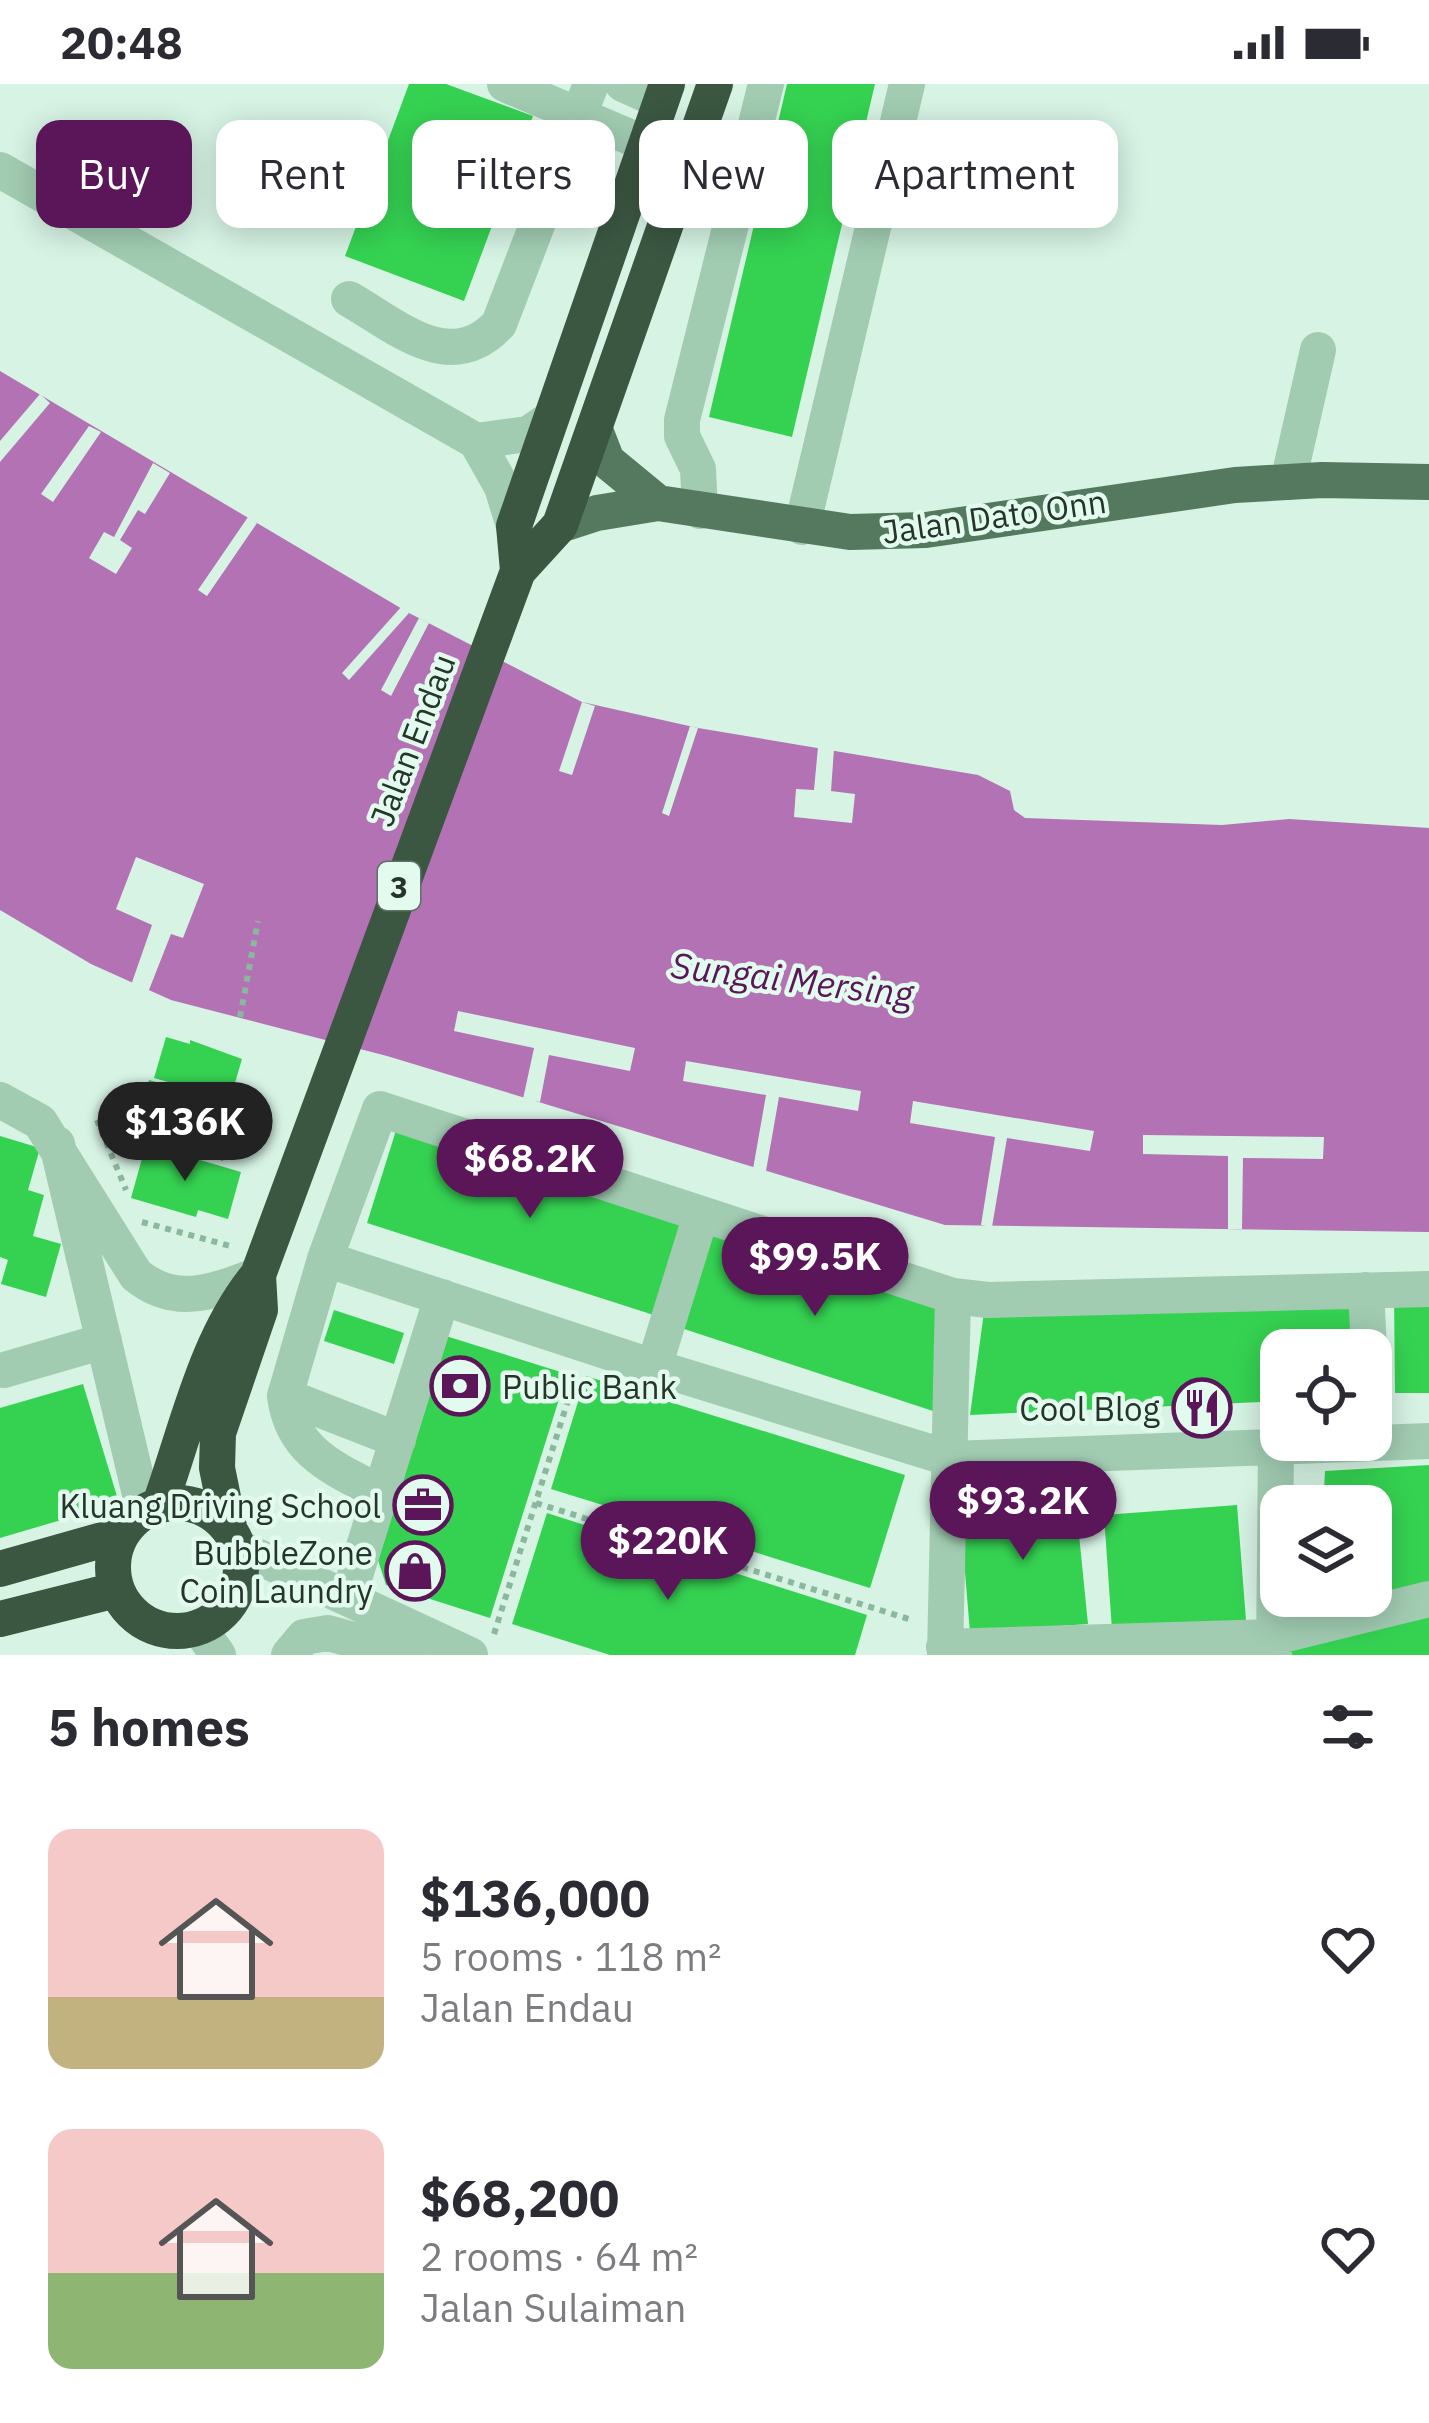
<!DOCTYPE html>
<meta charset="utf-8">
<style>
:root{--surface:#fff;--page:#f7f7f7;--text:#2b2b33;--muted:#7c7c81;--accent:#5b165a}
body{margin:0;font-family:"IBM Plex Sans",sans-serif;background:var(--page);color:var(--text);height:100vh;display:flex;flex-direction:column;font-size:45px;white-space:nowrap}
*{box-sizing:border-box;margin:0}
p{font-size:39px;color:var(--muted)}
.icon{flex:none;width:66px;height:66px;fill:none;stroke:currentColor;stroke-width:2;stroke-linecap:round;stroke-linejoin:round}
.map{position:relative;height:1571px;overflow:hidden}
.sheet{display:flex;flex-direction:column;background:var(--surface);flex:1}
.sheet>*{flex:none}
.banner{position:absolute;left:36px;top:36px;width:1359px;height:108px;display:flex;gap:24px}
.buttons{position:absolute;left:1260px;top:1245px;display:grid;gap:24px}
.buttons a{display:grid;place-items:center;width:132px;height:132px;border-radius:24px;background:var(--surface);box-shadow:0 6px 30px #0003;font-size:60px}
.price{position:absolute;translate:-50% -102px;padding:0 27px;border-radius:42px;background:var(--accent);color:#fff;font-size:39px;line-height:78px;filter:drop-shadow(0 3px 6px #0008)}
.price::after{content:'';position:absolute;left:50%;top:72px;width:36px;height:27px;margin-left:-18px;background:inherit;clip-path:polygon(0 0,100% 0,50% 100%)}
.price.current{background:#222;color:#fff}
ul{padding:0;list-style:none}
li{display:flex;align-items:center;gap:36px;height:300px;padding:0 48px}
li span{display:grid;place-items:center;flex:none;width:336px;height:240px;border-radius:24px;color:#555}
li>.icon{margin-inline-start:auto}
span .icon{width:144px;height:144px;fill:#fffc;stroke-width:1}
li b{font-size:51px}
h2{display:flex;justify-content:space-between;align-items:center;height:144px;padding:0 48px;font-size:51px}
.chip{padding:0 42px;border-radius:24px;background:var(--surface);box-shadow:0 6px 30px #0003;font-size:42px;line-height:108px}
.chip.current{background:var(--accent);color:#fff}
.status{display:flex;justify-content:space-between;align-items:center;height:84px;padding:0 60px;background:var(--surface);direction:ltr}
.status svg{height:33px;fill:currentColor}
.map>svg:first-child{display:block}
</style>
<div class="status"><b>20:48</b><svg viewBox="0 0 49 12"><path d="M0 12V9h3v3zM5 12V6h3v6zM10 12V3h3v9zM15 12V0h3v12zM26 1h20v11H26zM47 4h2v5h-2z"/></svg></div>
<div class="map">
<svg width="1429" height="1571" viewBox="0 0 1429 1571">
<rect width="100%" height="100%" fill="#d6f3e4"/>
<path fill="#b272b3" d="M0,287L409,529L582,618L698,644L978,691L1010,707L1014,726L1025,734L1222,741L1289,735L1429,744V1148L945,1141L387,972L171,916L91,880L0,826Z"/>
<path fill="#d6f3e4" d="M40,310L50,319L0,378V357Z
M89,342L101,348L53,418L41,410Z
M153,379L170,389L145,430L138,426L120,456L132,464L116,490L89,474L104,448L114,453Z
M248,433L257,439L207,512L198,506Z
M402,522L409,529L349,596L342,589Z
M419,534L429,539L391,612L381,606Z
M582,618L595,622L572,691L559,687Z
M690,642L698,644L669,732L662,729Z
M818,663L834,665L831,707L855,710L852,739L794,733L796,705L814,706Z
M136,773L204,800L183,854L171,850L147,911L130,904L152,841L116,825Z
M458,927L635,964L630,987L549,971L540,1018L523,1015L534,964L454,947Z
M686,977L861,1007L858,1027L779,1013L766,1087L753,1085L766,1011L683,997Z
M913,1017L1094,1047L1090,1067L1007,1054L992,1143L981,1141L995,1053L910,1039Z
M1143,1051L1324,1053L1323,1075L1243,1074L1242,1145H1228V1072L1143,1070Z"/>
<path fill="#35d252" d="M409,0H446L533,32L464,217L345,172Z
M787,0H875L792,353L709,333Z
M166,953L190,960V956L242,975L230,1016L154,994Z
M149,996L238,1021L223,1077L133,1050Z
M398,1040L694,1136L663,1234L367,1139Z
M0,1052L40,1064L28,1106L44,1111L33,1152L61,1160L46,1213L1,1200L8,1176L0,1173Z
M146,1060L241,1088L228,1135L198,1126L196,1133L131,1114Z
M707,1145L941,1221L936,1328L675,1242Z
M1394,1209H1429V1309H1395Z
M1360,1210L1363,1266H1281V1317L970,1331L984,1228Z
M334,1226L404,1249L394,1280L324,1257Z
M446,1252L567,1290L490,1534L386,1501L377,1473Z
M586,1292L905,1391L870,1504L551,1405Z
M83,1300L119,1419L0,1454V1324Z
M1429,1381V1501L1371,1511V1422H1323L1325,1387Z
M1075,1411L1088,1540L970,1548L959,1417Z
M1237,1421L1246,1536L1112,1546L1104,1431Z
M547,1429L867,1531L855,1571H610L512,1540Z
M1317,1512H1354V1514L1317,1521Z
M1429,1530V1571H1285L1284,1565Z"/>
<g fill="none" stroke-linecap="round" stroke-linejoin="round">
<path stroke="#8bb89c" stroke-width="6" stroke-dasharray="6 6" stroke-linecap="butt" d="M240,933L258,837
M97,1036L126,1106
M142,1138L234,1163
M536,1419L912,1536
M494,1550L577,1288"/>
<path stroke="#a1ccb2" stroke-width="36" d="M505,0L646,60
M623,0L661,17
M0,86L476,357L502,403L514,442
M349,215C398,243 450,292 499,240L591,0
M476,357L528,350L550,335
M1288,398L1318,266
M700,427L698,385L682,352V336L766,0
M802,443L907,0
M0,1016L40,1038L136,1191C176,1224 215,1207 258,1191
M57,1060L144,1427
M325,1175L654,1283L952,1375L1429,1357
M1366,1206L1369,1266
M654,1283L701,1131
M4,1286L104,1257
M285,1312C292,1369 335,1385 381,1409
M1371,1317L1373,1358
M398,1356L285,1312L325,1175L380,1025L953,1212L988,1216L1429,1205
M239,1464L470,1571
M348,1514L442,1213
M199,1544L218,1571
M944,1563L1274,1553L1429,1515
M289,1571L304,1553L328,1549L408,1571
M945,1571L953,1212
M1274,1571L1276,1363"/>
<path stroke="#54795e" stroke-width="36" d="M595,346L607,377L658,419L850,448L926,446L1235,401L1322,396L1429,398
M560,441L597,429L658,419"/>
<path stroke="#3b5742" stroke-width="36" d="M518,487L514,442L667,0
M113 1483a64 64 0 1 1 128 0a64 64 0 1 1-128 0Z
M160,1420C187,1345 206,1253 258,1191L518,487L560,441L715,0
M229,1443L217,1384L218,1349L260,1226L258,1191
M0,1485L120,1451
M0,1535L116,1506"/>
</g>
<defs>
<g id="bank-ring" transform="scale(3)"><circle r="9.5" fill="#e2fbee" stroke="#5b165a" stroke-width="1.5"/><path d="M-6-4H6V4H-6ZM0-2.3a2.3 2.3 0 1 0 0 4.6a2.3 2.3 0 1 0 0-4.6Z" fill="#5b165a"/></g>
<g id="restaurant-ring" transform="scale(3)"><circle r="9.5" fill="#e2fbee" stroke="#5b165a" stroke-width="1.5"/><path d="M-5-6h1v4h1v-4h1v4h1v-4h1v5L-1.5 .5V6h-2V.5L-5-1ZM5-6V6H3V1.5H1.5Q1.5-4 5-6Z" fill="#5b165a"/></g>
<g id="office-ring" transform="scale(3)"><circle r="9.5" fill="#e2fbee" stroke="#5b165a" stroke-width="1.5"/><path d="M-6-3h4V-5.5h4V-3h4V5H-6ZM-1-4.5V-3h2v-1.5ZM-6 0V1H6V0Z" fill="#5b165a"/></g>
<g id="shop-ring" transform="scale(3)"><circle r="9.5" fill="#e2fbee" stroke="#5b165a" stroke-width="1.5"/><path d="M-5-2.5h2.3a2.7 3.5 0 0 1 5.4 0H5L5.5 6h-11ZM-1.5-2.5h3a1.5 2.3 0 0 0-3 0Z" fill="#5b165a"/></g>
</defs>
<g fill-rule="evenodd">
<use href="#bank-ring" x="460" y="1302"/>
<use href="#restaurant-ring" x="1202" y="1324"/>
<use href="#office-ring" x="423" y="1421"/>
<use href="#shop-ring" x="415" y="1487"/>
</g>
<g text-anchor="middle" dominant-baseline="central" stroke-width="9" stroke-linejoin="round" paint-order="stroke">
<rect fill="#e2fbee" stroke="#5e7064" stroke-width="3" x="378" y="778" width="42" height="48" rx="9"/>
<g font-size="30" font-weight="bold" fill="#253529">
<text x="399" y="802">3</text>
</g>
<g font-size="33" fill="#253529" stroke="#e2fbee">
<text transform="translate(994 432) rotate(-8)">Jalan Dato Onn</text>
<text transform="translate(412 656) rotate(-69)">Jalan Endau</text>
</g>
<g font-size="33" fill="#253529" stroke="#e2fbee" text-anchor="end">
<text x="502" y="1302" text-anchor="start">Public Bank</text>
<text x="1160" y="1324">Cool Blog</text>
<text x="381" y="1421">Kluang Driving School</text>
<text x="373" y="1468">BubbleZone<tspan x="373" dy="38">Coin Laundry</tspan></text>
</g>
<g font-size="36" font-style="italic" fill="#5b165a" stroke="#e2fbee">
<text transform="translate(792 895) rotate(7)">Sungai Mersing</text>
</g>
</g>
</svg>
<div class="buttons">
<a><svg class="icon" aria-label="locate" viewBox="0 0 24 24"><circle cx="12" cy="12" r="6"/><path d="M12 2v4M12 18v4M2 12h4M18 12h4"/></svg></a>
<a><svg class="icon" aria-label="layers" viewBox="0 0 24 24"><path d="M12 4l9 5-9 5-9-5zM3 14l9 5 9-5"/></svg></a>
</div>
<b class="price current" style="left:185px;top:1100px">$136K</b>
<b class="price" style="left:530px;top:1137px">$68.2K</b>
<b class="price" style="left:815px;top:1235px">$99.5K</b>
<b class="price" style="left:1023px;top:1479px">$93.2K</b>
<b class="price" style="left:668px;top:1519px">$220K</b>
<div class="banner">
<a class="chip current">Buy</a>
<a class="chip">Rent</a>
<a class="chip">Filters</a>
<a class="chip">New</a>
<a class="chip">Apartment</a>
</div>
</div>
<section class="sheet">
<h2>5 homes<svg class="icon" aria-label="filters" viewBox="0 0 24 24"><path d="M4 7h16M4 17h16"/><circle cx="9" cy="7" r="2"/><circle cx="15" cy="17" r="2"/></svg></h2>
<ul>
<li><span style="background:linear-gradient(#f6c9c9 70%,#c2b280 0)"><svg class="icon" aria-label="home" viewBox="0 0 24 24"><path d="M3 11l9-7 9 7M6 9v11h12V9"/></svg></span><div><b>$136,000</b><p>5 rooms · 118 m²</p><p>Jalan Endau</p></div><svg class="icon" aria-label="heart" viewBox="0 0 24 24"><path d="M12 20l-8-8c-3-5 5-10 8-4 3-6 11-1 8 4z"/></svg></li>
<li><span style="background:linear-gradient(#f6c9c9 60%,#8fb573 0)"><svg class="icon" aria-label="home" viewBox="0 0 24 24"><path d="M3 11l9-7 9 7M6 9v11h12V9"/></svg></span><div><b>$68,200</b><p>2 rooms · 64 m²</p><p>Jalan Sulaiman</p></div><svg class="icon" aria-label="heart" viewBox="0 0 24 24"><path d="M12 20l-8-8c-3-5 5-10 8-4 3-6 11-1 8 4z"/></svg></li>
</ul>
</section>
